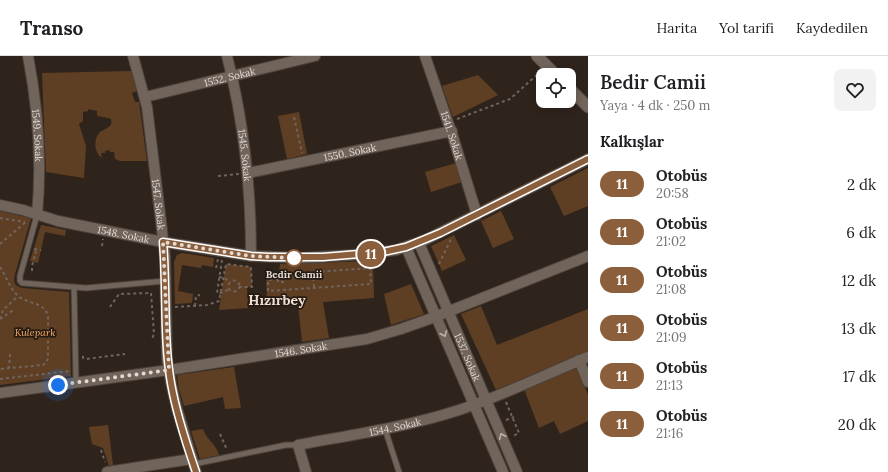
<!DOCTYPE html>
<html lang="tr">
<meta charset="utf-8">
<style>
body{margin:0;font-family:Lora,serif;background:#f2f2f2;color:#202124;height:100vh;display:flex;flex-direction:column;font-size:15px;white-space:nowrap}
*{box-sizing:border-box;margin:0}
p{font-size:13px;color:#757577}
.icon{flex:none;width:22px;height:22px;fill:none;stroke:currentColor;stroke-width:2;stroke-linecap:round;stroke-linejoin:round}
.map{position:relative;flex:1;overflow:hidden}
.details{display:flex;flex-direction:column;background:#fff;width:300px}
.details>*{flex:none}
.badge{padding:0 8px;border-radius:13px;font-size:14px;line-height:26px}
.controls{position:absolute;left:536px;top:12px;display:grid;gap:8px}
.controls a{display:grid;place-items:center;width:40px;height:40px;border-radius:8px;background:#fff;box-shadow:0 2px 10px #0003;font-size:20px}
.you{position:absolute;width:20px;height:20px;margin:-10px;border:3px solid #fff;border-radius:50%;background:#1a73e8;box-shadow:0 0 0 6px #1a73e833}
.map>.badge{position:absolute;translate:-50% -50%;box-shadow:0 0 0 2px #fff}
h2{padding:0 12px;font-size:15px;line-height:36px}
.round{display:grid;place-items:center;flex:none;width:42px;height:42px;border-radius:8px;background:#f2f2f2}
.summary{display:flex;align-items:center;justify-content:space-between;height:68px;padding:0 12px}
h1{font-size:19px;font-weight:600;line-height:30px}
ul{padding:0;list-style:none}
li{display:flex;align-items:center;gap:12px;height:48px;padding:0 12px}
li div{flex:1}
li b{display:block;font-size:15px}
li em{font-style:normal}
li .badge{min-width:44px;font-weight:700;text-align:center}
header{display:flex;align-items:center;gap:24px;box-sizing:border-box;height:56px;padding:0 20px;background:#fff;border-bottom:1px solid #e0e0e0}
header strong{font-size:19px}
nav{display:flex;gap:22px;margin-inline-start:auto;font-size:14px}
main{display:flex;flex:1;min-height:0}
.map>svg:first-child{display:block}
.green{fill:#5f3f23}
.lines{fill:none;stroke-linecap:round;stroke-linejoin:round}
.service-casing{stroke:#4c423c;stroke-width:7}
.minor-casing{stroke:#4c423c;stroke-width:12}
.tertiary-casing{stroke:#4c423c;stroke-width:13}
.path{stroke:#6f655e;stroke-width:2;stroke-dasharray:3 3;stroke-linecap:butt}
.service{stroke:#71645a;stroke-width:5}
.minor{stroke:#71645a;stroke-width:10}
.tertiary{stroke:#71645a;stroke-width:11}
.oneway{stroke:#bab1a9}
.line-casing{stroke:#fff;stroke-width:9}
.line{stroke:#8b5e3c;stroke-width:6}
.walk{stroke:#e2dad4;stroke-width:4;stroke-dasharray:0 7.2}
.stop-dot{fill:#fff;stroke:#8b5e3c;stroke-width:2}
.labels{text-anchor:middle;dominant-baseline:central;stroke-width:3.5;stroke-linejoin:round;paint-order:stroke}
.street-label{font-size:10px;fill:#e2dad4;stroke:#251b12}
.stop-label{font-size:10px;font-weight:bold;fill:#e2dad4;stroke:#251b12}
.park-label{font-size:10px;font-style:italic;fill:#f8ac6b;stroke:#251b12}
.district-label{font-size:14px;font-weight:bold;fill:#edded3;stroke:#251b12}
</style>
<header>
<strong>Transo</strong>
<nav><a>Harita</a><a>Yol tarifi</a><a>Kaydedilen</a></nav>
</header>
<main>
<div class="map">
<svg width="588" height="416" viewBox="0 0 588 416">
<rect width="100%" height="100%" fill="#2f241c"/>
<g class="green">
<path d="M131 15 137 35 132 37 135 46H139L147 105H120L115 103 114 96H110V94L105 95V97H101L102 102C94 97 93 83 100 76 103 74 108 72 111 69 112 67 111 66 111 63L108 62 97 60V55L88 53V55L83 56V65L79 68 86 90 84 122 46 116 42 17Z"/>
<polygon points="478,19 498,39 453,61 442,30"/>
<polygon points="299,56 307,98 287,103 278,60"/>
<polygon points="456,107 462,126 431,136 425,116"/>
<polygon points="588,112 588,150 564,160 550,131"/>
<path d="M0 155 31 162 15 218C13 226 14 230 22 232L69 236 71 320 0 329Z"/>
<polygon points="501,155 514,183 493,192 481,165"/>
<polygon points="41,169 66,174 65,180 45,176 38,207 30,205"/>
<polygon points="454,179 466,204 442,215 431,190"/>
<polygon points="182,197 214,202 213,211 202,209 201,212 182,209 178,235 193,238 192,246 191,247 175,248 174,206 177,199"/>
<polygon points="373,205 374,242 323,246 329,282 302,286 298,248 267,250 266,216 279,216 280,208"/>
<polygon points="226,208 251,211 252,231 247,231 248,252 219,254"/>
<polygon points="411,228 424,258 391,269 384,238"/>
<polygon points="481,250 497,289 588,253 588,295 496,334 461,258"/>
<polygon points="234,311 241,352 225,353 223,341 184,350 179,333 177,319"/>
<polygon points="574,312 578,314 588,339 588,365 560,378 554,365 539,372 524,333"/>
<polygon points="108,369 113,409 109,410 103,392 92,388 89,371"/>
<path d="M203 373C206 383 216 388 219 399L200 403 191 375Z"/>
</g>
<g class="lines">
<g class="service-casing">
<g id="service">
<polyline points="37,159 20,220 20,225 22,227 86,232 165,225"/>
<polyline points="74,232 76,327"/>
<polyline points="385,373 399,416"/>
<polyline points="194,408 286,389 298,389"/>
</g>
</g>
<g class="minor-casing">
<g id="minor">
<path id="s1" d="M28 0C38 52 42 106 37 159"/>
<path id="s2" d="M133 0 147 51 161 166 165 201 167 302 171 327 177 353 196 416"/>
<path id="s3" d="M227 0C244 66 251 132 251 200"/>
<path id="s4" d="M425 0 453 81 477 159"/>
<path id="s5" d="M145 41 315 0"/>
<path id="s6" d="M248 117 452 75"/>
<path id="s7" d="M0 149 23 154 58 165 163 186 251 200 301 202 367 198 396 194 423 185 588 103"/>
<path id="s8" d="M419 187 517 416"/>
<polyline points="406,191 503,416"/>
<polyline points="579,304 588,326"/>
<path id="s9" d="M0 337 169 314 367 283 401 273 432 262 588 200"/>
<polyline points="107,416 192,403"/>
<path id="s10" d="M306 416 298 389C351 379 407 371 459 354 502 340 546 318 588 301"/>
</g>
</g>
<g class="tertiary-casing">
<g id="tertiary">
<polyline points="537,0 556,19"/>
<polyline points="569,32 588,51"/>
</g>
</g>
<g class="path">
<polyline points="294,61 302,97"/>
<polyline points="457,63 510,43 539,17"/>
<polyline points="218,120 239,118"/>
<polyline points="0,162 25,166"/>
<polyline points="0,188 27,165"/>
<polyline points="102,190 103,183"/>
<polyline points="34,193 41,194"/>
<polyline points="222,204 217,237 221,237 230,233"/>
<polyline points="439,208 452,181"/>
<path d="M0 211C7 221 10 235 21 242 30 248 46 247 48 261V301L47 306 43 309 0 313"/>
<polyline points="216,212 218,203"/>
<polyline points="32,215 32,210 36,195"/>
<polyline points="313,216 314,232"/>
<rect x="278" y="220" width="6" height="6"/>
<polyline points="219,221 224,222 230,226"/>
<polyline points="278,223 268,224 268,235 371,228 370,212 302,217 300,219 284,220"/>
<circle cx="234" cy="230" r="5.5"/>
<polyline points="195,250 196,240 200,239"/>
<polyline points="110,251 119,238 151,237 154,278 152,283"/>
<polyline points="175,251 207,249 219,245 226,208 251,211 252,231 240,231"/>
<polyline points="0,263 3,254 18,240"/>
<polyline points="0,263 15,253"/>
<polyline points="83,300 83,302 86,303 125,298"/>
<polyline points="9,313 10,298"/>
<polyline points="0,323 70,315"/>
<polyline points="506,346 519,377 513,380"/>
<polyline points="506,364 514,361"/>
<polyline points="220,378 227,394"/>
<polyline points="101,394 105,406"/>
</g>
<use href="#service" class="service"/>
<use href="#minor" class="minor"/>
<use href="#tertiary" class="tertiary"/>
</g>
<defs><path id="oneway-chevron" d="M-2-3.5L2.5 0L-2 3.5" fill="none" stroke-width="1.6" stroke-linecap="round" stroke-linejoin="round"/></defs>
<g class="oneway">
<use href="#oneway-chevron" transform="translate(444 278) rotate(67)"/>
<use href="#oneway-chevron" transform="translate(502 380) rotate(-113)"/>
</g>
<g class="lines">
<g class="line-casing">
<path id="line" d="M196 416C186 387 176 357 171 327 163 282 167 232 163 186L251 200 269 201H323L383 196 406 191 440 177 588 103"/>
</g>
<use href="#line" class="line"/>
<polyline class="walk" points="58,329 169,314 163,186 251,200 294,202"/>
</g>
<circle class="stop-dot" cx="294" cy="202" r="8"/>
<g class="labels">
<g class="street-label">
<text stroke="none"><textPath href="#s5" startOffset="87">1552. Sokak</textPath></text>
<text stroke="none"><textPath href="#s1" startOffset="80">1549. Sokak</textPath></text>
<text stroke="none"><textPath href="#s4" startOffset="84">1541. Sokak</textPath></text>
<text stroke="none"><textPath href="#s6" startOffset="104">1550. Sokak</textPath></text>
<text stroke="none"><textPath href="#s3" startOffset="101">1545. Sokak</textPath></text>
<text stroke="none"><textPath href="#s2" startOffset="151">1547. Sokak</textPath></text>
<text stroke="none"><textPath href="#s7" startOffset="127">1548. Sokak</textPath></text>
<text stroke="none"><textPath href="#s9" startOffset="304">1546. Sokak</textPath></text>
<text stroke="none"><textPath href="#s8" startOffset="124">1537. Sokak</textPath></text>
<text stroke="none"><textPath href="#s10" startOffset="127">1544. Sokak</textPath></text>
</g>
<g class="stop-label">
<text x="294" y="218">Bedir Camii</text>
</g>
<g class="park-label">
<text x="35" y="276">Kulepark</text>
</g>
<g class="district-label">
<text x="277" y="244">Hızırbey</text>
</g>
</g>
</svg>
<div class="controls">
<a><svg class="icon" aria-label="locate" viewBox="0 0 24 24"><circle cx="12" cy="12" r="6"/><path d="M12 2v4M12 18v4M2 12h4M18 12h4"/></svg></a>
</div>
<div class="you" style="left:58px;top:329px"></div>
<b class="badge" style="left:371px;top:198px;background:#8b5e3c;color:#fff">11</b>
</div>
<section class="details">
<div class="summary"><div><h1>Bedir Camii</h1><p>Yaya · 4 dk · 250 m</p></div><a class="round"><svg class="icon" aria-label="heart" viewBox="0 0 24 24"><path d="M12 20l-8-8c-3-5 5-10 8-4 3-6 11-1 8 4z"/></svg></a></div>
<h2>Kalkışlar</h2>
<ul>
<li><span class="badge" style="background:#8b5e3c;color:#fff">11</span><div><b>Otobüs</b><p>20:58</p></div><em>2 dk</em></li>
<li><span class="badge" style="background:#8b5e3c;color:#fff">11</span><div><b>Otobüs</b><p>21:02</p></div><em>6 dk</em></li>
<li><span class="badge" style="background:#8b5e3c;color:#fff">11</span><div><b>Otobüs</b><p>21:08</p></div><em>12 dk</em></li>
<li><span class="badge" style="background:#8b5e3c;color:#fff">11</span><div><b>Otobüs</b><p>21:09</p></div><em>13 dk</em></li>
<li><span class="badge" style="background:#8b5e3c;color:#fff">11</span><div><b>Otobüs</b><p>21:13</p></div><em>17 dk</em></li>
<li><span class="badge" style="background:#8b5e3c;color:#fff">11</span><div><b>Otobüs</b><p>21:16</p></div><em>20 dk</em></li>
</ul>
</section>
</main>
